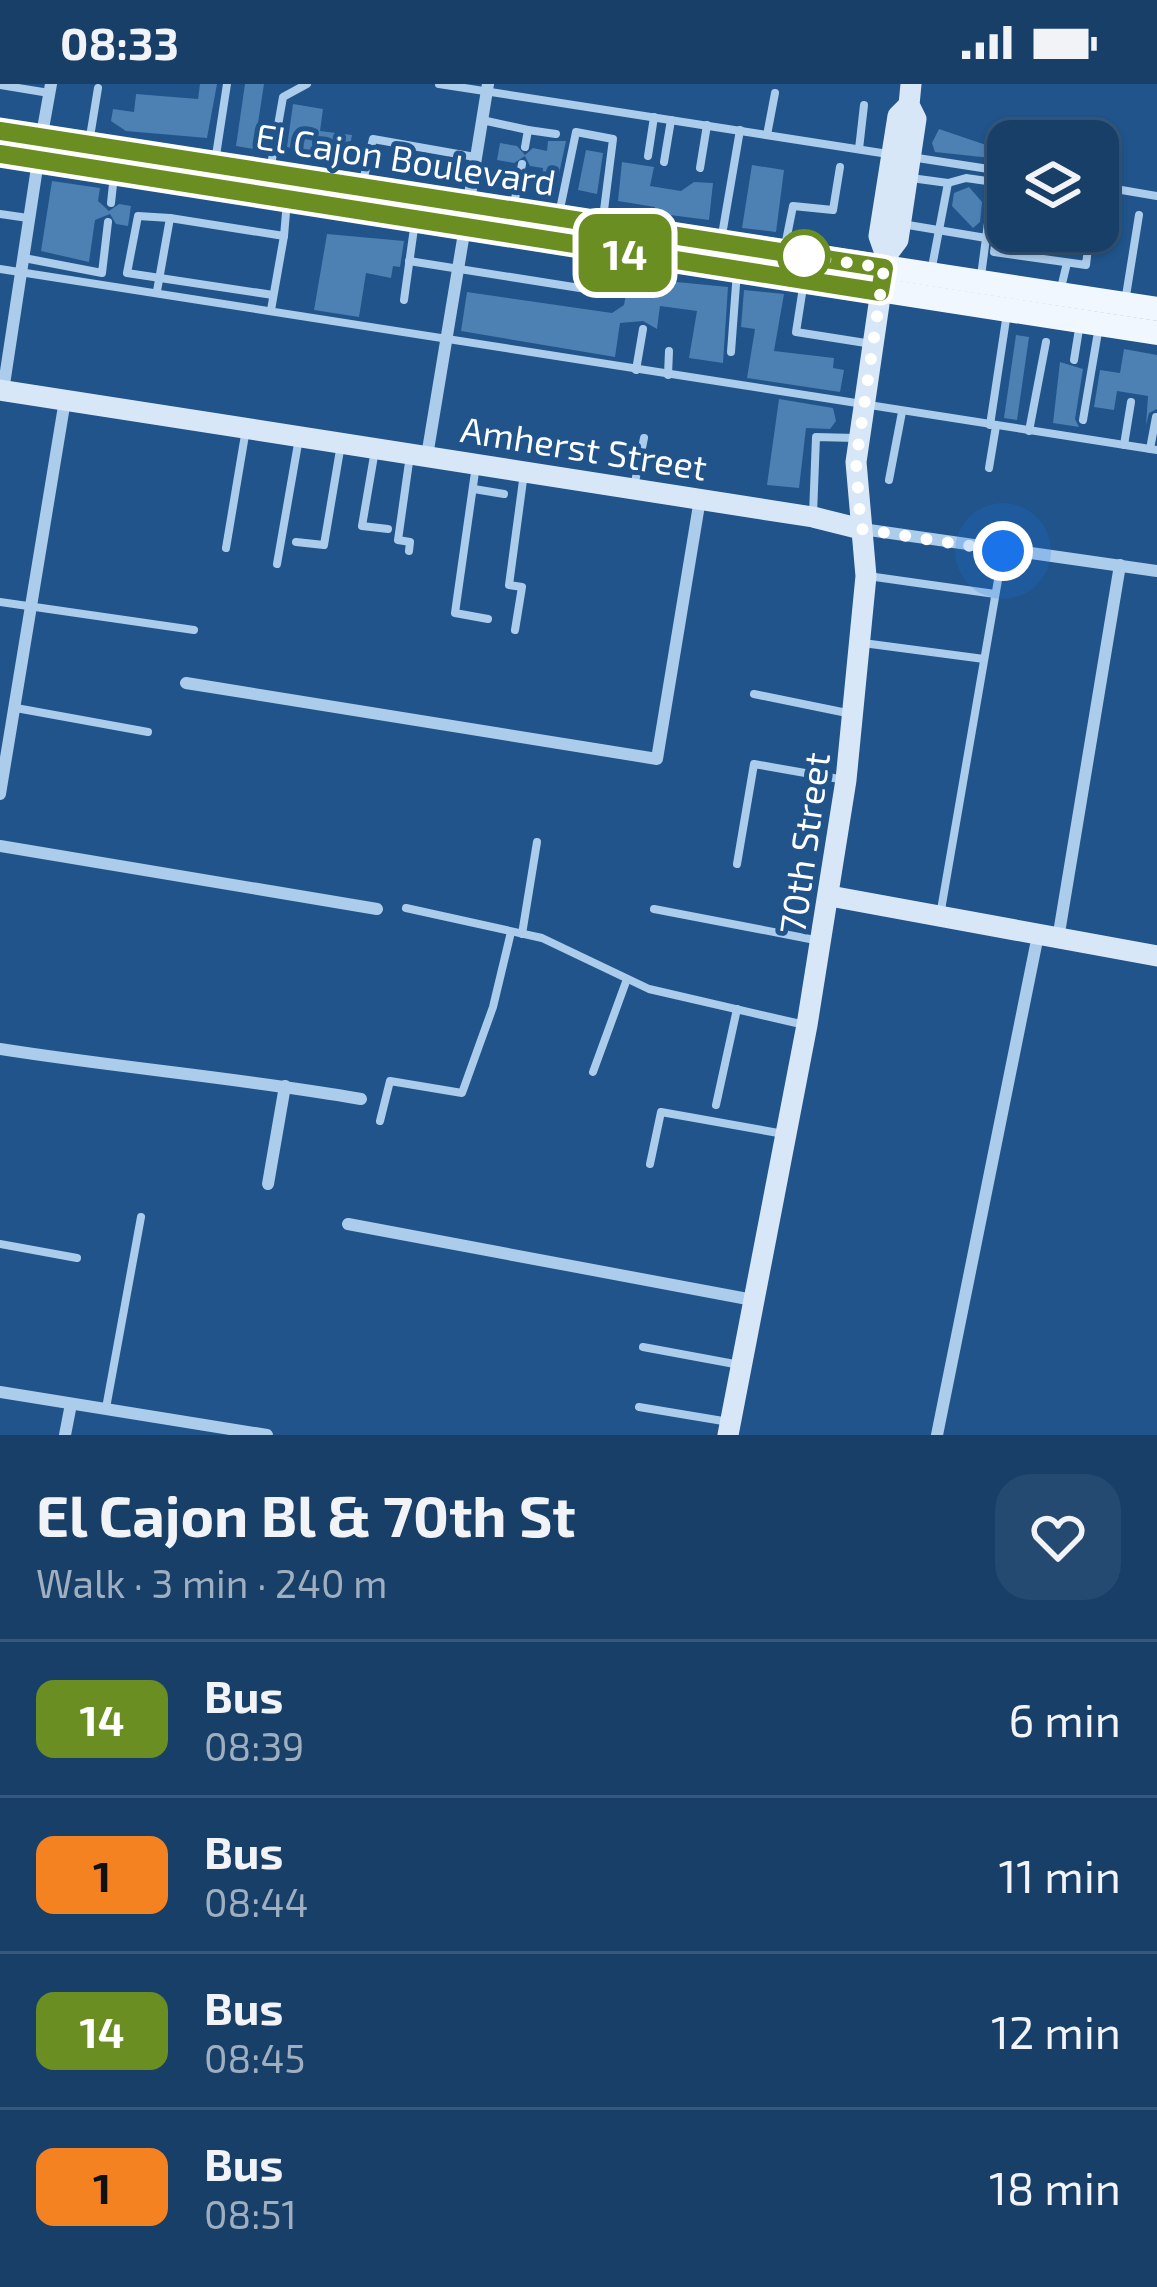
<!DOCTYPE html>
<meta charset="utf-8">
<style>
body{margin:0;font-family:"Exo 2",sans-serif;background:#254a71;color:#f1f3f6;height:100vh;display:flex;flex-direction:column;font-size:45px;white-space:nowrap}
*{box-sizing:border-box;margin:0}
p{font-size:39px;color:#9fafc0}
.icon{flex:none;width:66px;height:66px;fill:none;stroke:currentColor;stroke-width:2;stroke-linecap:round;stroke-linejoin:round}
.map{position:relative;height:1351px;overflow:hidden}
.side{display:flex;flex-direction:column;background:#183f68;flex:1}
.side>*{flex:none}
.badge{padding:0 24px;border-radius:18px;font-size:42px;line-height:78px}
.fabs{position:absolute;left:987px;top:36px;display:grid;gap:24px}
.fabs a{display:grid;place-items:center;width:132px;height:132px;border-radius:24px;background:#183f68;box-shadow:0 3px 9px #0004,0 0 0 3px #36587c;font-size:60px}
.you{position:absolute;width:60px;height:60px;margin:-30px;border:9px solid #fff;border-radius:50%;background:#1a73e8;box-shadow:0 0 0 18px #1a73e833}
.map>.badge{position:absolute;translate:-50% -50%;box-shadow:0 0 0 6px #fff}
.round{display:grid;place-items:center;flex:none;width:126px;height:126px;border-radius:36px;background:#254a71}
.head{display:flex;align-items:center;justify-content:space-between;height:204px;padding:0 36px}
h1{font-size:57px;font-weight:700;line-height:90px}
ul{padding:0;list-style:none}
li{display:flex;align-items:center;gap:36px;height:156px;padding:0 36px;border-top:3px solid #36587c}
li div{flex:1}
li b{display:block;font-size:45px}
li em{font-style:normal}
li .badge{min-width:132px;font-weight:700;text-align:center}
.status{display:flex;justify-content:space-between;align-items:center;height:84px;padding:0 60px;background:#183f68;direction:ltr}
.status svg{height:33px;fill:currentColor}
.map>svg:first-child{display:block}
.building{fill:#4d80b3}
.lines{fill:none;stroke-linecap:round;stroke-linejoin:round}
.lane{stroke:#accceb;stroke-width:8}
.street{stroke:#accceb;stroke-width:12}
.secondary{stroke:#d7e7f8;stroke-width:21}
.primary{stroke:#f0f7fe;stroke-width:24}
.line-casing{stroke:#fff;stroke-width:27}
.line{stroke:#6b8e23;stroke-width:18}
.walk{stroke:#fff;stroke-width:12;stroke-dasharray:0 21.6}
.stop-dot{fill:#fff;stroke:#6b8e23;stroke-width:6}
.labels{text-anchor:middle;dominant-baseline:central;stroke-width:10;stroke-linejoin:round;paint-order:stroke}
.street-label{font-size:36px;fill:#fff;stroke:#20548a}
</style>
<div class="status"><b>08:33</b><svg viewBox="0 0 49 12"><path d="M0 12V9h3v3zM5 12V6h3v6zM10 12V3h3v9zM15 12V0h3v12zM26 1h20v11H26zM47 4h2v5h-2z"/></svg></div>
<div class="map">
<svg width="1157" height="1351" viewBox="0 0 1157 1351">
<rect width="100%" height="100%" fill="#20548a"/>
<g class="building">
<polygon points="200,0 217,0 207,54 126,47 111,37 113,25 134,28 136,10 198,15"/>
<polygon points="245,0 264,0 254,65 236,62"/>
<polygon points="293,20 323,25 320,47 352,51 347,78 287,63"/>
<polygon points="939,45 992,63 991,74 935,68 932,59"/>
<polygon points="548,57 566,57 556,104 541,102 543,84 530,82 525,72 514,79 497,76 500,59 517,62 525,71 533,64 547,67"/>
<polygon points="586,66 603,69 597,110 578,106"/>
<polygon points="622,78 654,83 650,102 681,107 694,98 713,99 709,136 654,129 655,123 618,117"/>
<polygon points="752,81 784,86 776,148 742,144"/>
<polygon points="52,97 100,104 98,117 109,127 119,120 131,122 128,142 116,140 110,130 95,136 89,178 41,167"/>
<polygon points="969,103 982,118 980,138 973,144 952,122 954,109"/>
<polygon points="327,150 404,157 400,183 393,182 391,194 366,189 359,233 314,226"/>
<polygon points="636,194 728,203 723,279 689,274 697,227 660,222 657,245 643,237 620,239 615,273 461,247 467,208 612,229 624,221 628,199"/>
<polygon points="744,206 784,210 774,267 834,274 833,284 844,286 840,308 747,294 755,245 741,243"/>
<polygon points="1016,251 1029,253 1017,336 1004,334"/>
<polygon points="1124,265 1157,271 1157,325 1149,329 1146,341 1148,312 1117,307 1114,326 1094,323 1100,286 1120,289"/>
<polygon points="1060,278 1083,285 1075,335 1079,343 1053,339"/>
<polygon points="779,315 833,324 836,337 830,345 806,344 799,404 767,401"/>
</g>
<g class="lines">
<g class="lane">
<polyline points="439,0 888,70"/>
<polyline points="0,1 49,9"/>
<polyline points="482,36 528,46 525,63"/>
<polyline points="528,46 556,50"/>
<polyline points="767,51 775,9"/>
<polyline points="89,59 98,4"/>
<polyline points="859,65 864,21"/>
<polyline points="648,72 654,33"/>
<polyline points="911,73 1008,88"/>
<polyline points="215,78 227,0"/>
<polyline points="664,78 671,36"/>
<polyline points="271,81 283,13 307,0"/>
<polyline points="700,84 707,41"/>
<polyline points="911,94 948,99 932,183"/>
<polyline points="363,97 373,55 475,73"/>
<polyline points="948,99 966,94 994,98"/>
<polyline points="1098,102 1157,112"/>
<polyline points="111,119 114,91"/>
<polyline points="514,120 522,80"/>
<polyline points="0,130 28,134"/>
<polyline points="559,130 576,48 613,55 603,134"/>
<polyline points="170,134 138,132 127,189 273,211"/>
<polyline points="902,140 986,154"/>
<polyline points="1008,141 998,139 994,168 1086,181 1089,156 1040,147"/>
<polyline points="722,151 740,46"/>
<polyline points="284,152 287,117"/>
<polyline points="785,162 793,122 833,126 840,83"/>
<polyline points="24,174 102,189 108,138"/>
<polyline points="409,177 605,208 610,168"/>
<polyline points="0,185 1157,366"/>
<polyline points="981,192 995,86"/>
<polyline points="804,197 796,248 872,260"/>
<polyline points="157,207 170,134 284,152 271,226"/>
<polyline points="1060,208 1067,179"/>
<polyline points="404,216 415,137"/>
<polyline points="1125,218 1139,131"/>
<polyline points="731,268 737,187"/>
<polyline points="1074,276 1080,239"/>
<polyline points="636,286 643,245"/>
<polyline points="668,291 669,267"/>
<polyline points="1083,336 1099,242"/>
<polyline points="990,341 1007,229"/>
<polyline points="1029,347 1046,258"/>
<polyline points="1124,361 1131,318"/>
<polyline points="1150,365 1156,333"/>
<polyline points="375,366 362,442 388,445"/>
<polyline points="476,381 455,529 488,535"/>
<polyline points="989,384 996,342"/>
<polyline points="889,396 902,328"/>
<polyline points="634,403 644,354"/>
<polyline points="474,405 504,410"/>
<polyline points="813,431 816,353 855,354"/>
<polyline points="296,458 324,461 341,360"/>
<polyline points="226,464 246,345"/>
<polyline points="409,467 410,458 398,456 410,371"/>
<polyline points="277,480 299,354"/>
<polyline points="868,492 995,510"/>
<polyline points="0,518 194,546"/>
<polyline points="515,546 522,503 509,501 524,389"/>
<polyline points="863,559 984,575"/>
<polyline points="754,610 847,629"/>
<polyline points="16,624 148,648"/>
<polyline points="737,780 754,680 845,696"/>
<polyline points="406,824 542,854 649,905 805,941"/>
<polyline points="654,825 815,856"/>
<polyline points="941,826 1003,467"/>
<polyline points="522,850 537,758"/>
<polyline points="593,988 627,895"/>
<polyline points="716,1021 737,925"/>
<polyline points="380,1037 390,997 462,1009 493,923 511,848"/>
<polyline points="650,1080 661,1028 784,1050"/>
<polyline points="0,1160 77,1174"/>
<polyline points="643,1263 740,1281"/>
<polyline points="639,1323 729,1338"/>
<polyline points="106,1324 141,1133"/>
</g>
<g class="street">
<polyline points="41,56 51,0"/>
<polyline points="468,123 488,0"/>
<polyline points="3,307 38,77"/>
<polyline points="427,372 465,143"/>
<polyline points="862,445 1157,487"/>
<polyline points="186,599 657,675 700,415"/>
<polyline points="0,710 65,316"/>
<polyline points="0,762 377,825"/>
<polyline points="1058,855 1120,481"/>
<path d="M0 965C120 984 241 994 361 1015"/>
<polyline points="268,1100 285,1002"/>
<polyline points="348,1140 753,1216"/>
<polyline points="0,1308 267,1351"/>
<polyline points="65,1351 71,1320"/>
<polyline points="937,1351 1038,851"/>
</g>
<g class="secondary">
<polyline points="886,172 879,152 898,32 909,21"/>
<polyline points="0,306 813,433 861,445"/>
<polyline points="830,812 1157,872"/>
<polyline points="728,1351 807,941 846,696 866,492 856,378 886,172 898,156 916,35 909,21 911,0"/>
</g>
<g class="primary">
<polyline points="0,47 1157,225"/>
<polyline points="0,70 1157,249"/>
</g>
</g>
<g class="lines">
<g class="line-casing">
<polyline id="line" points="0,47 884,184 880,208 0,70"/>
</g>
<use href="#line" class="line"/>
<polyline class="walk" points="804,172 884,184 856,378 861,445 1003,467"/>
</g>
<circle class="stop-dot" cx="804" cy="172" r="24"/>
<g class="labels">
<g class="street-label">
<text transform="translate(406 74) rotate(9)">El Cajon Boulevard</text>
<text transform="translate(584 363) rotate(9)">Amherst Street</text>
<text transform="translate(803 759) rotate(-82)">70th Street</text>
</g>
</g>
</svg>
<div class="fabs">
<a><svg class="icon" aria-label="layers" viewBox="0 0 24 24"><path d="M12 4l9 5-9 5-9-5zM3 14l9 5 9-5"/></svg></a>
</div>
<div class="you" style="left:1003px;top:467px"></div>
<b class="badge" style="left:625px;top:169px;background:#6b8e23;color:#fff">14</b>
</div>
<section class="side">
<div class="head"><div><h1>El Cajon Bl &amp; 70th St</h1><p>Walk · 3 min · 240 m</p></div><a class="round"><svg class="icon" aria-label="heart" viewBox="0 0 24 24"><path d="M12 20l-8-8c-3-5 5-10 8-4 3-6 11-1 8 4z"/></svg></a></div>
<ul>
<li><span class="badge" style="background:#6b8e23;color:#fff">14</span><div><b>Bus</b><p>08:39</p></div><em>6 min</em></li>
<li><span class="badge" style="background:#f58220;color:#111">1</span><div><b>Bus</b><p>08:44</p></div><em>11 min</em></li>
<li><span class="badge" style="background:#6b8e23;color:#fff">14</span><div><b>Bus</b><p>08:45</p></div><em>12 min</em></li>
<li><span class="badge" style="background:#f58220;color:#111">1</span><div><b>Bus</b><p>08:51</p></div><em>18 min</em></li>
</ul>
</section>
